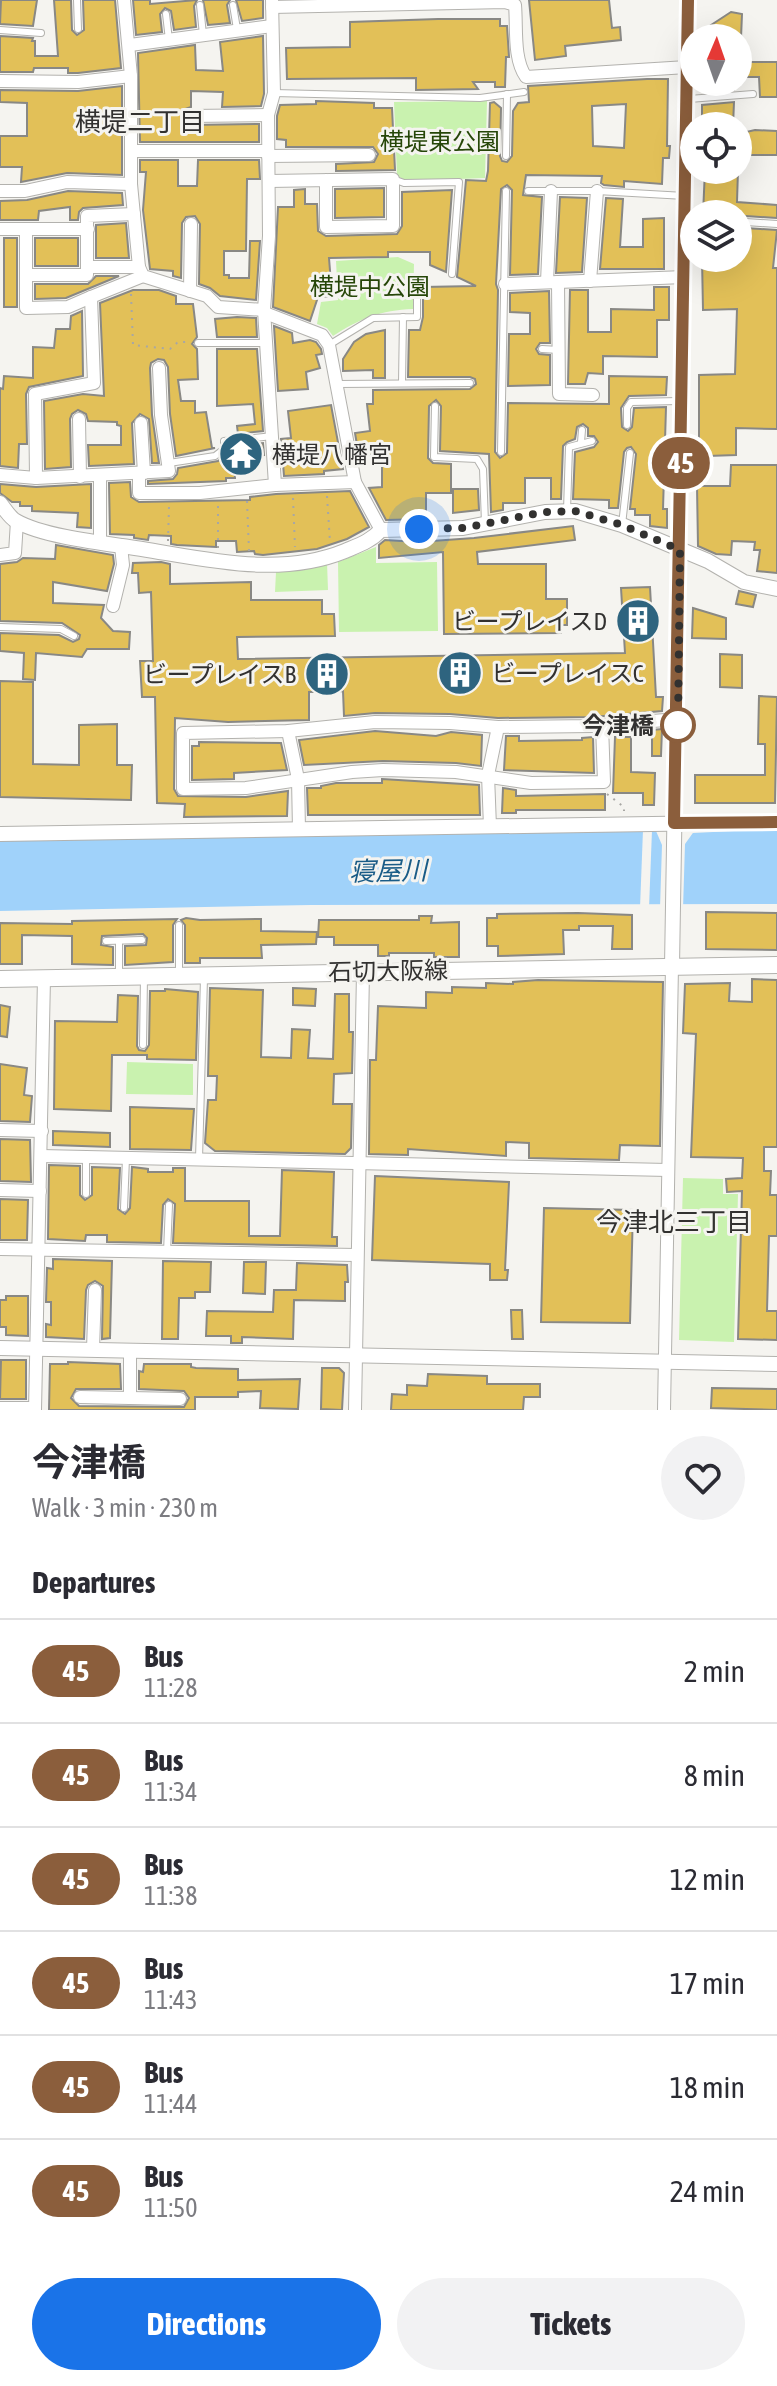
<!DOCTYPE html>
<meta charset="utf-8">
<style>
body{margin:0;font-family:"Asap Condensed","Noto Sans JP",sans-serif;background:#f2f2f3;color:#2b2b33;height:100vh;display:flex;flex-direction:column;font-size:30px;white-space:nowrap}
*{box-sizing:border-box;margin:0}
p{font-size:26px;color:#7c7c81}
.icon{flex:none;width:44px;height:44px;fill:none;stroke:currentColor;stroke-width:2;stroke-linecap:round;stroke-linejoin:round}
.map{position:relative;height:1410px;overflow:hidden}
.side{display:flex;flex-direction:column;background:#fff;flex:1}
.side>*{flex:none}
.badge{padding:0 16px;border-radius:26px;font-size:28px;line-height:52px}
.needle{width:52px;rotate:2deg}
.buttons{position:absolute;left:680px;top:24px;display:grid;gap:16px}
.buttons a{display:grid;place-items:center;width:72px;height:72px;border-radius:50%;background:#fff;box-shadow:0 8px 32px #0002;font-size:40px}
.you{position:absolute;width:40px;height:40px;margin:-20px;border:6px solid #fff;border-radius:50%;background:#1a73e8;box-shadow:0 0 0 12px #1a73e833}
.map>.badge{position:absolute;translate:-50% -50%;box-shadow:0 0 0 4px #fff}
h2{padding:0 32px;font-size:30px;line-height:72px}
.round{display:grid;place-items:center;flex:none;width:84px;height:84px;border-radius:42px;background:#f2f2f3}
.overview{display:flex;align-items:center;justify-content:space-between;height:136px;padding:0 32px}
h1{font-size:38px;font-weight:700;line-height:60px}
.cta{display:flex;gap:16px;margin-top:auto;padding:16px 32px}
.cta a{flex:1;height:92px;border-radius:48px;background:#1a73e8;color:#fff;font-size:32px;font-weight:700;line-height:92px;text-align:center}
.cta a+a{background:#f2f2f3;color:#2b2b33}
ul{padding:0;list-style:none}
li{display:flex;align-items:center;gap:24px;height:104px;padding:0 32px;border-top:2px solid #e1e1e2}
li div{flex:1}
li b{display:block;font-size:30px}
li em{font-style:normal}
li .badge{min-width:88px;font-weight:700;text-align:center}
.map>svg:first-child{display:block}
.green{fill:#c9f2af}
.water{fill:#a0d2fa}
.pier{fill:#f5f4f0}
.building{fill:#e2c058;stroke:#898884;stroke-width:2;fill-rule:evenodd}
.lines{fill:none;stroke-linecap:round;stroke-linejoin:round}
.service-casing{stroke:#b3b2ae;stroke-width:8}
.minor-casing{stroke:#b3b2ae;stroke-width:14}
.tertiary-casing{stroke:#b3b2ae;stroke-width:16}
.secondary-casing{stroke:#b3b2ae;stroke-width:18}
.path{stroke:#a8a7a4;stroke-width:2;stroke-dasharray:2 6;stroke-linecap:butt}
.service{stroke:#fff;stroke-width:6}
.minor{stroke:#fff;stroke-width:12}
.tertiary{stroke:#fff;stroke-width:14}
.secondary{stroke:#fff;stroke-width:16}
.line-casing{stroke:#fff;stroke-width:18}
.line{stroke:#8b5e3c;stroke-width:12}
.walk{stroke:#323130;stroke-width:8;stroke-dasharray:0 14.4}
.stop-dot{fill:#fff;stroke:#8b5e3c;stroke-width:4}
.labels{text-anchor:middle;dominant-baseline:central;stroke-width:6;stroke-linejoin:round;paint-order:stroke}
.park-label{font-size:24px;fill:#264608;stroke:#f5f4f0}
.poi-label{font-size:24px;fill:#323130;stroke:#f5f4f0;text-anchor:start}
.stop-label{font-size:24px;font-weight:bold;fill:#323130;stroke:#f5f4f0;text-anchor:end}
.street-label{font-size:24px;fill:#323130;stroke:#f5f4f0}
.neighbourhood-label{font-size:26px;fill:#323130;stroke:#f5f4f0}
.water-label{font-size:26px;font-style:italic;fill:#1a5c87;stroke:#f5f4f0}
</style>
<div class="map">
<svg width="777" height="1410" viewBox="0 0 777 1410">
<rect width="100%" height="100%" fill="#f5f4f0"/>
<g class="green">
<polygon points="487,101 485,178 407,181 397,176 394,102"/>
<path d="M398 257 414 264 413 309C381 310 359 319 333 336L327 328 317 324 321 302 338 300 336 261Z"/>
<polygon points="376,547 376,563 437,562 438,631 339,632 338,562"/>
<polygon points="327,562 328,590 275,592 276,572"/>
<polygon points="127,1062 193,1064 193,1095 126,1094"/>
<polygon points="683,1178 723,1179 723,1194 738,1194 734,1342 679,1340"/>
</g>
<polygon class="water" points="777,829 777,904 311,905 0,911 0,841 654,831 693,833"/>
<g class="pier">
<polygon points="643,830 652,830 649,908 640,908"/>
<polygon points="695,830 685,844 683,909 660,908 662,845 656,831"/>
</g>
<g class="building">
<polygon points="1,0 37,0 33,26 0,24"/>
<polygon points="54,0 71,0 72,30 77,35 84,30 83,0 115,0 121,68 78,73 68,73 68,68 34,68 33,72 0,72 0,36 33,38 32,41 35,41 35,56 58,56"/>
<polygon points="133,0 150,0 150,4 197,0 194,6 196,27 174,30 171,11 165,8 160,14 162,32 136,35"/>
<polygon points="203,0 230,0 227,5 230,23 208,25"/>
<polygon points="236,0 263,0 263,18 242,21"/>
<polygon points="529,0 609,0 612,28 620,27 621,40 565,46 566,56 535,60"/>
<polygon points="731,12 742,14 741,38 705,38 705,29"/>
<polygon points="438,19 500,19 500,26 507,26 509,57 506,57 505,87 495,87 495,82 473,82 478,89 416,90 416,78 287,79 286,48 350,47 350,22"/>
<polygon points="263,36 264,94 261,106 222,107 223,92 191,91 191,107 185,109 181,115 183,121 190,125 259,124 259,142 140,142 138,53 195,45 196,70 223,71 220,42"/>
<polygon points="738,62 777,62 777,97 760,97 759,77 738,77"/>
<path d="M647 79H668L667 146H670L669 158H663L662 184 624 181V187L604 185 601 183 602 176 526 175 523 195 542 197 538 274 510 275 512 190 507 185 501 189 496 284 498 290 495 452 500 458 507 453 508 403 609 404V376L667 377 666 395 629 396 621 408 622 427 628 431 632 427 634 408 666 407 663 509H667V528L650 526V515H635V509H630L636 454 631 447 627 448 624 452 618 508H609V500L573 499 575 452 594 447 598 442 594 436H588V428L583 424 577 427 575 439 567 442 563 446 561 499H551V478H525V503H503V510L491 512 489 454 440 451 441 406 436 400 429 406 428 458 433 463 451 464V493H426V519L386 520 369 488 382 487V453L367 455 366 450 358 451 355 433 370 431 367 404H373V390L470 389 476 384 475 379 470 377H408L409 330H420L423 317V287L476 286 457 277 466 180 486 181 488 171 490 103 494 102 501 108 500 156 502 161 507 162 512 156 513 111 518 103 529 102 528 86ZM626 104 624 148 593 146 592 106Z"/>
<polygon points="703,82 733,82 734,90 704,92"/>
<polygon points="122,86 122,175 67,173 21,182 22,167 0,167 0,136 27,136 27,103 0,102 0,90 78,91"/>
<polygon points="316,101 374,103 374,108 392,108 395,170 336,171 336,164 374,162 378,154 373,147 286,147 286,140 277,139 277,116 280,105 316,104"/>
<polygon points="734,102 733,126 712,126 713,119 702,119 702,105"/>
<polygon points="755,130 777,131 777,155 745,155 746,132"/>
<polygon points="140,160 178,160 178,186 197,186 198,160 259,160 260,179 247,179 246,251 224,251 224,275 229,275 229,278 249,278 250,241 260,241 256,300 220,296 210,288 199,284 200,224 195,216 186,217 182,223 181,278 173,276 173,271 150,269 143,210 146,172 140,172"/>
<polygon points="705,170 738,170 737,202 777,205 777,218 746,216 740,222 745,228 777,230 773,268 777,268 777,429 736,428 736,455 708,456 708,448 699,448 699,375 735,374 737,309 703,310 702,258 738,258 738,214 703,214"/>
<polygon points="384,188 384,217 335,218 335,189"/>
<polygon points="305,189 305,204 317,204 318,231 326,236 397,234 402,226 402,192 452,190 446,272 430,265 430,252 388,252 388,257 329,258 332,296 318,297 310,321 273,307 278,207 294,207 294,190"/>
<polygon points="68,191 122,193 123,205 83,208 79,212 78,220 70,220 70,207 39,211 38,220 0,220 0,201 27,200"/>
<polygon points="560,197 587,198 582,272 556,273"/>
<polygon points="606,198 623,199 620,247 643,247 643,219 664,218 664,269 600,269"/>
<polygon points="126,223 129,258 96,258 96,225"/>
<rect x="4" y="238" width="13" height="69"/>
<rect x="35" y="238" width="43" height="28"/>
<polygon points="96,276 119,276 66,298 35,299 35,284 88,284"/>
<polygon points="654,287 669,287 669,320 657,320 657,357 603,356 603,374 588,373 585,384 568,384 570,290 588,290 588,332 611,332 611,309 654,310"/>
<polygon points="133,290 159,290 176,296 176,304 193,304 197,337 192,344 197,349 198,379 178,380 181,401 195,401 195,413 206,412 212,448 215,448 176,456 170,414 168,367 164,360 158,359 151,363 150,368 152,415 159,463 152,463 149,419 140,414 132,423 134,464 89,466 88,445 121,445 121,426 117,425 117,422 88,421 86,414 78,410 72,414 70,419 71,467 45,469 44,401 83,394 104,396 100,303"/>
<polygon points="549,291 550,343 540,343 536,349 539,354 550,355 550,385 508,386 509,334 530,334 530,313 510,312 510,293"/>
<polygon points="82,311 83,376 29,387 26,394 27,444 19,444 18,468 0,466 0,388 3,389 4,376 33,378 33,347 54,348 56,329 70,329 71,316"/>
<polygon points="237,317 256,318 257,337 217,337 215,319"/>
<polygon points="274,326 292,333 293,343 310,340 316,342 321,349 322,354 316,355 320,368 306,372 308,389 278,391"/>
<polygon points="385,330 385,378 373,378 373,370 343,371 343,359 354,342 366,334"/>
<polygon points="217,349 257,349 263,431 238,434 237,426 255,424 253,404 217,406"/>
<polygon points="331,405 343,469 324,471 324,474 284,476 281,439 291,438 288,411"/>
<polygon points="263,443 264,455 249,456 250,463 234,465 235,478 226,478 226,481 148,484 148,481 173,479 177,474 178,468 218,461 234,446"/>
<polygon points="731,465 777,465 777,573 757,571 760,550 754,550 755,542 732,541 731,555 716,554 698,546 697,486 730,486"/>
<polygon points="130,482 131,497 139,502 250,500 250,497 276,494 350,491 369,527 347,539 317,549 263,555 255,554 254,551 237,552 236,541 216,541 216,547 177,545 171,544 171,536 149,535 148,540 134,538 134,535 110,534 109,483"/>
<polygon points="0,484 36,487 91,484 91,528 77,527 78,513 32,511 32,506 20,506 20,502 12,502 0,493"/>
<polygon points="453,489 478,489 479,510 453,513"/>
<polygon points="573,526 575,540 477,552 478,564 546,564 546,599 567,599 567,625 561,625 561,633 444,634 443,552 379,558 379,545 385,540 418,542 474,538"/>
<polygon points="56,545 113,555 114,564 107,591 53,582 53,603 104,605 101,618 113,631 130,632 129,649 87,649 82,657 36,653 35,680 23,679 24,653 0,651 0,633 59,635 73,642 79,639 80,635 62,623 0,621 0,564 17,562 23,558 55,559"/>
<polygon points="161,562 170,564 170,584 251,582 251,600 322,600 322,614 334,614 335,636 237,637 238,659 625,653 621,588 650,587 656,697 663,697 662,711 592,717 498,718 450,714 375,713 344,716 343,691 309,692 309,720 228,722 175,718 174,789 178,796 246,797 288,791 287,816 184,817 185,804 157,803 155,697 142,697 140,661 153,661 151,592 139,593 138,573 132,573 133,563"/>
<polygon points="739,591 756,595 753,607 736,604"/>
<polygon points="693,608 726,618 726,639 692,638"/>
<polygon points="720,654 742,655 742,688 720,687"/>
<polygon points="0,681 33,682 33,764 79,765 79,725 117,724 117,765 132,765 131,800 0,797"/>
<polygon points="759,696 777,697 775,803 695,803 695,775 765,775 765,744 758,744"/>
<polygon points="662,729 661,756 652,756 652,730"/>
<polygon points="375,731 436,736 451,732 482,735 481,766 456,763 383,761 304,765 299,740"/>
<polygon points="506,736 519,736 519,741 582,740 582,738 593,737 594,773 504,770"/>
<polygon points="615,737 631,737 631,772 655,773 654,805 643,805 643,793 613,793"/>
<polygon points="199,742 281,743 287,770 234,773 234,779 192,780 192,746 199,746"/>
<polygon points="382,779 479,785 480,815 308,815 307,788 321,788 321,786 336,783 382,783"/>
<polygon points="503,788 516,790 516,796 605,794 605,810 516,810 516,813 502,813"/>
<polygon points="706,912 777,913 777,950 706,949"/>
<polygon points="578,913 632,915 632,949 612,949 613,926 579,926 579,930 563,930 564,954 498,956 498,946 487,946 487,918 497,918 497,914"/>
<polygon points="419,916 432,916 431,923 459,922 459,957 434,957 434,953 389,953 389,956 378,956 378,945 334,945 334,937 318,937 319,920 419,920"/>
<polygon points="186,918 200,920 261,919 261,931 317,932 316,944 261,945 262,958 200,958 200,963 185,963 185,925 181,920"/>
<polygon points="177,919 173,925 173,962 125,965 125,946 146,945 147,938 143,934 102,936 101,945 113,947 113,965 72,964 72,936 22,935 22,964 0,964 0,923 72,924 72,921"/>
<polygon points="752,979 777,980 777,1147 764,1147 764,1171 771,1171 770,1195 777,1195 777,1236 769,1236 767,1311 777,1311 777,1340 738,1339 742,1191 727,1192 726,1179 742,1178 743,1158 691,1157 696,1034 683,1033 685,984 730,983 729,1001 752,1002"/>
<polygon points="538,980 663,982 660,1146 620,1145 619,1160 529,1158 529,1143 506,1142 506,1156 408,1149 408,1155 369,1154 370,1060 376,1060 378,1006 426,1008 426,992 452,993 452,987 486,988 486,983 513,984 513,982"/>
<polygon points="210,988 263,990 261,1057 291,1058 292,1029 310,1030 308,1058 333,1059 335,994 349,994 349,1032 353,1032 352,1073 334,1074 333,1104 352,1104 351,1148 345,1154 215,1151 205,1143 208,1100 216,1100 217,1076 208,1076"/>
<polygon points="293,988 316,989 315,1006 293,1005"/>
<polygon points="165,989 198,992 196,1060 147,1059 147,1055 112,1055 111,1111 54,1109 55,1021 117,1022 118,995 138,996 137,1046 139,1050 145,1051 149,1045 150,991 165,991"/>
<polygon points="0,1005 10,1007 7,1037 0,1036"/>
<polygon points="0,1064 27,1068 24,1095 32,1096 30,1122 0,1121"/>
<polygon points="130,1107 194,1109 191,1150 130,1149"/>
<polygon points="53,1131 110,1133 110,1147 53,1145"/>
<polygon points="0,1139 30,1140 31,1182 0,1181"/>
<polygon points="49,1165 80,1166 80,1195 85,1200 92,1195 92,1167 120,1168 118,1209 125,1214 130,1208 132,1167 148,1169 148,1172 173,1172 173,1168 185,1168 185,1201 249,1201 249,1236 280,1236 282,1170 334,1172 332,1237 337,1237 337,1246 173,1243 175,1204 168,1199 163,1205 161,1243 107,1242 107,1235 86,1235 85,1241 48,1239"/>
<polygon points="375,1176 509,1182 505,1270 508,1270 507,1280 490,1280 490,1264 372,1260"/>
<polygon points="0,1199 28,1200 27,1240 0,1240"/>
<polygon points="544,1208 633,1210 630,1323 541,1322"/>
<polygon points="53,1259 112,1261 110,1338 102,1339 103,1286 95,1281 88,1285 86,1290 84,1339 46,1337 46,1324 51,1325 51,1302 46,1302 47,1268 53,1269"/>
<polygon points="163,1261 211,1262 210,1292 195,1292 195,1298 179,1298 178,1339 162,1339"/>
<polygon points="244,1262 266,1262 265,1294 243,1293"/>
<polygon points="297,1263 347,1265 348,1282 345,1282 345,1301 294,1300 293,1339 242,1337 242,1343 231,1343 231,1336 206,1336 207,1311 273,1312 274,1290 296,1290"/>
<polygon points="6,1296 28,1296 28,1336 6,1335 6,1327 0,1327 0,1300 6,1300"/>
<polygon points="511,1310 522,1310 523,1339 512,1339"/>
<polygon points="1,1360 26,1360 26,1399 0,1399"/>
<polygon points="68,1362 120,1364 121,1389 76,1389 71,1398 79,1406 184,1407 189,1398 184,1391 139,1389 139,1371 143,1372 144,1364 191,1364 191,1367 196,1368 238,1369 238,1380 300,1379 298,1409 260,1408 261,1391 238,1392 238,1397 195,1397 195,1410 49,1410 50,1364 68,1364"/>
<polygon points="322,1368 339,1368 344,1373 342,1410 321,1409"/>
<polygon points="428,1374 487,1376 487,1384 540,1384 540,1397 524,1397 523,1410 391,1410 392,1394 407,1395 407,1385 427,1386"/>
<polygon points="712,1388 777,1389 777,1410 711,1408"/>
</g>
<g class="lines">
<g class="service-casing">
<g id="service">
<polyline points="77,0 78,29"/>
<polyline points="200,5 203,35"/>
<polyline points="233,5 237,29"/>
<polyline points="166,14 169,40"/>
<polyline points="0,30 41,33"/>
<polyline points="274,93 480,98 524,92"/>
<polyline points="689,99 753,94"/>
<polyline points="506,156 507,94"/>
<polyline points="393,179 404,183 459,182 452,274"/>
<polyline points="528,191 597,191 685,196"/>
<polyline points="746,222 777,224"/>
<polyline points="198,343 266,343"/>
<polyline points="329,345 373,318 417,317 417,278"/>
<polyline points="542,349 559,350"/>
<polyline points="402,383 403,317"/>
<polyline points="338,384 470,383"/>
<polyline points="435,406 434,457 477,459 483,469 485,523"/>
<polyline points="627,425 627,408 631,402 679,401"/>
<polyline points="581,442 582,430"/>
<polyline points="501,452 506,191"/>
<polyline points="169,463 215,456 224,449 224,441 273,436"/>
<polyline points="567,511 569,447 592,441"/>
<polyline points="622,525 630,453"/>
<polyline points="0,627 61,629 74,636"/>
<polyline points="106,941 142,940"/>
<polyline points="119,941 119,976"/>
<polyline points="179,973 179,925"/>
<polyline points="143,1045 144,977"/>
<polyline points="199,1159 204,978"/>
<polyline points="86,1194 86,1157"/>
<polyline points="124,1208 126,1158"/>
<polyline points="167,1252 169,1205"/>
</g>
</g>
<g class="minor-casing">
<g id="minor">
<polyline points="124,0 131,76 131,184 139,267 143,276 207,296 218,307 264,310"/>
<polyline points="272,0 274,93 268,115 269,236 264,310 275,485"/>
<path d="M272 7 505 2 515 5C517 27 513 59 526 77L687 67"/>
<polyline points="130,45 272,26"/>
<polyline points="0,81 78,82 131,76"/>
<polyline points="190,116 268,115"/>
<polyline points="131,151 268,151"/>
<polyline points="268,156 369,155"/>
<polyline points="269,181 393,179 393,226 326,227 326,180"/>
<polyline points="0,191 25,191 67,182 131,184"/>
<polyline points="0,229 88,229"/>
<polyline points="26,229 26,275 87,275 87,216 134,214"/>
<polyline points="87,267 139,267"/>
<polyline points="26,275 26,308 68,307 91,297"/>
<polyline points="590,281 597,191"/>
<polyline points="547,282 551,191"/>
<polyline points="558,282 559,394 593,395"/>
<polyline points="505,284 684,277"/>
<polyline points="190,291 191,224"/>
<polyline points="265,313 322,335 329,345 355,482 381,530"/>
<polyline points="79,419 80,477"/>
<polyline points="141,423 144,473"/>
<polyline points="139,474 139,493 200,493 275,485 355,482"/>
<polyline points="0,475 36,478 169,471 161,415 159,368"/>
<polyline points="36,478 35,394 94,383 91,297 143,276"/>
<polyline points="100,543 100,476"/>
<polyline points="0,555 15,553 17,521"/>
<polyline points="113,606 123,565 121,546"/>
<polyline points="602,725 604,782 531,783 456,772 383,770 352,772 246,788 183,789 183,733 288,731 375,722 450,723 498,727 593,726 602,725 678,719"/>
<polyline points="288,731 298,779 299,830"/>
<polyline points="490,827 488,775 498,727"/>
<polyline points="0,1130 42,1131"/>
<polyline points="41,1156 668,1170"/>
<polyline points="0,1190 40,1191"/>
<polyline points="0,1249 356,1255"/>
<polyline points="93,1349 95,1290"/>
<polyline points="130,1350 130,1398"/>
<polyline points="80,1397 180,1399"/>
<polyline points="0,1408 35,1408"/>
<polyline points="35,1410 44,978"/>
<polyline points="355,1410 363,972"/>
<polyline points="664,1410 672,966"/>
</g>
</g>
<g class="tertiary-casing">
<g id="tertiary">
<path d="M0 503C5 509 9 517 16 521 40 535 93 542 122 546 195 556 274 580 345 551 359 545 371 541 381 530L463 528 545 512 575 511 622 525 708 561 744 582 777 589"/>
<polyline points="0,834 777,822"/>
<polyline points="672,966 688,0"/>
<polyline points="0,1348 777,1364"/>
</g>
</g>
<g class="secondary-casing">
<polyline id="secondary" points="0,979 777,965"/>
</g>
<g class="path">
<polyline points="131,294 133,345 170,349 178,342 189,342"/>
<polyline points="327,496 330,542"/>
<polyline points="293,498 295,547"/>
<polyline points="247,501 249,551"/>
<polyline points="218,506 218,548"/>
<polyline points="168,541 169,507"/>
<polyline points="607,794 624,807 624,811"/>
</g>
<use href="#service" class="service"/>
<use href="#minor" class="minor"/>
<use href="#tertiary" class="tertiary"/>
<use href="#secondary" class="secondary"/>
</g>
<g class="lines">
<g class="line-casing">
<polyline id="line" points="688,0 674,823 777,822"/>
</g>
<use href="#line" class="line"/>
<polyline class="walk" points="419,529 463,528 545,512 575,511 622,525 680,550 678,725"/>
</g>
<defs>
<g id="temple-disc" transform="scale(2.3)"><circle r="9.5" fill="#2e647f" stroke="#f5f4f0"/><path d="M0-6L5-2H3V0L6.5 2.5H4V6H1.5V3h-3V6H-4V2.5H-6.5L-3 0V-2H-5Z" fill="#fff"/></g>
<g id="building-disc" transform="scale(2.3)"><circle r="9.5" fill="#2e647f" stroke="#f5f4f0"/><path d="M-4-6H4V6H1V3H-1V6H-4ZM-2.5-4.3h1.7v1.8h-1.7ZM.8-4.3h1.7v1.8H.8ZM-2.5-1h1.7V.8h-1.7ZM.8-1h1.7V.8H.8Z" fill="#fff"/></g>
</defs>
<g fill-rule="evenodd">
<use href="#temple-disc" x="241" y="454"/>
<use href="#building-disc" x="638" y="621"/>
<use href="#building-disc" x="460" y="673"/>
<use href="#building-disc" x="327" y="674"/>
</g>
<circle class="stop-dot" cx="678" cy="725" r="16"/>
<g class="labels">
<g class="park-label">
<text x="440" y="141">横堤東公園</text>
<text x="370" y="286">横堤中公園</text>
</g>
<g class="poi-label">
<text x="272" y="454">横堤八幡宮</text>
<text x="607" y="621" text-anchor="end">ビープレイスD</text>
<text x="491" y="673">ビープレイスC</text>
<text x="296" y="674" text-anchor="end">ビープレイスB</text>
</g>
<g class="stop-label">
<text x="654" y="725">今津橋</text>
</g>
<g class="street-label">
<text transform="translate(388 971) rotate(-1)">石切大阪線</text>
</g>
<g class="neighbourhood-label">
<text x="140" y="122">横堤二丁目</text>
<text x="674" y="1222">今津北三丁目</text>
</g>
<g class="water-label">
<text transform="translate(388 871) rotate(-1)">寝屋川</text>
</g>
</g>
</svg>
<div class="buttons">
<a><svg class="needle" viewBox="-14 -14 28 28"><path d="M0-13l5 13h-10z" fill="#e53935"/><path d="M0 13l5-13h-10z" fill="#7c7c81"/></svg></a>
<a><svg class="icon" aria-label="locate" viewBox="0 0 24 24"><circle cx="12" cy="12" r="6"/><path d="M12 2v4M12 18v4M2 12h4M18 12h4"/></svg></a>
<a><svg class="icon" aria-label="layers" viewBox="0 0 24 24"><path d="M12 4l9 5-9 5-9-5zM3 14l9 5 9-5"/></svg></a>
</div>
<div class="you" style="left:419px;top:529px"></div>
<b class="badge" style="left:681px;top:463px;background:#8b5e3c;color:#fff">45</b>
</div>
<section class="side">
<div class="overview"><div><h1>今津橋</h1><p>Walk · 3 min · 230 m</p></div><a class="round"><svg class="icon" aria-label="heart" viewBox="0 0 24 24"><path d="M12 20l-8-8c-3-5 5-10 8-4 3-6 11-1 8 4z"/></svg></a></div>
<h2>Departures</h2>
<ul>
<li><span class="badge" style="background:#8b5e3c;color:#fff">45</span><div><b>Bus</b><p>11:28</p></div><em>2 min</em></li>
<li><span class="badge" style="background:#8b5e3c;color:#fff">45</span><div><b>Bus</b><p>11:34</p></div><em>8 min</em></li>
<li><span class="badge" style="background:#8b5e3c;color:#fff">45</span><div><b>Bus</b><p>11:38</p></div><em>12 min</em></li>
<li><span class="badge" style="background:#8b5e3c;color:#fff">45</span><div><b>Bus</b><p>11:43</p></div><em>17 min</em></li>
<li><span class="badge" style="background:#8b5e3c;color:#fff">45</span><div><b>Bus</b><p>11:44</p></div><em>18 min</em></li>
<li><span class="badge" style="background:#8b5e3c;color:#fff">45</span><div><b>Bus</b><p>11:50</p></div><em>24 min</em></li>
</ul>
<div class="cta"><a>Directions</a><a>Tickets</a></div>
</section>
